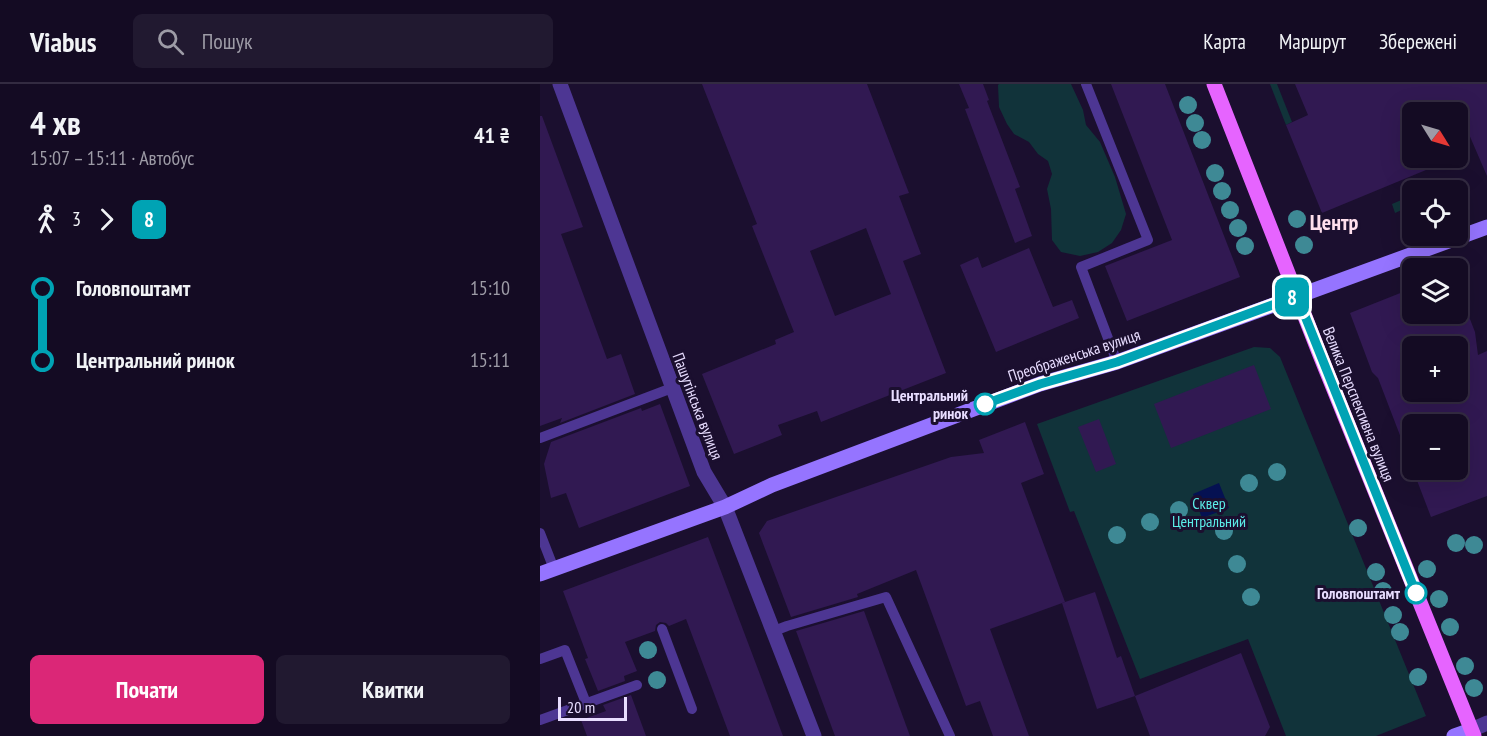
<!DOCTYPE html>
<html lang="uk">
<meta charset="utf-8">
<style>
body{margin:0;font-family:"PT Sans Narrow",sans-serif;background:#211930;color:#f1f3f6;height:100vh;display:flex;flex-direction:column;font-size:22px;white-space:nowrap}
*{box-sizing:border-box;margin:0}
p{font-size:20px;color:#9d9ba6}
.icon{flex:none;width:33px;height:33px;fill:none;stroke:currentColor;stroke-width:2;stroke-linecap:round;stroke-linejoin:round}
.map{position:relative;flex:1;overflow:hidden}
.side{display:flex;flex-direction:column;background:#140b23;width:540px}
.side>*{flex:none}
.badge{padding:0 12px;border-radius:9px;font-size:21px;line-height:39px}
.needle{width:39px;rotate:127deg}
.fabs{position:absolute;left:862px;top:18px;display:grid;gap:12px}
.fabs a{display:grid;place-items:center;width:66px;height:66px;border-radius:9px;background:#140b23;box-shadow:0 6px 24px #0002,0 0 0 2px #332b41;font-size:30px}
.scale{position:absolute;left:18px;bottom:15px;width:69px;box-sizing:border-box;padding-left:6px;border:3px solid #e8ddff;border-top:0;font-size:16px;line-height:21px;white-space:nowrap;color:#e8ddff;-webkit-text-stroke:4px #1b0f2f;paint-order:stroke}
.map>.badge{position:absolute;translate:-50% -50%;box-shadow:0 0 0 3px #fff}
.legs{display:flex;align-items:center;gap:9px;height:66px;padding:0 30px;font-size:20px}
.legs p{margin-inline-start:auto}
.head{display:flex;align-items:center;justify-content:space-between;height:102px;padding:0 30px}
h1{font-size:33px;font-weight:700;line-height:45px}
.action{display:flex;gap:12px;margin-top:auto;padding:12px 30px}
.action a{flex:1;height:69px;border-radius:9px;background:#db2777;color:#fff;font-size:24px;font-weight:700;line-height:69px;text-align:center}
.action a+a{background:#211930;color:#f1f3f6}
ul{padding:0 30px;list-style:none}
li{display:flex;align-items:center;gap:21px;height:72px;font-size:22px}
li i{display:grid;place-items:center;width:9px;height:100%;margin:0 8px;background:currentColor}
li i::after{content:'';width:15px;height:15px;margin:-8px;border:4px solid;border-radius:50%;background:#140b23}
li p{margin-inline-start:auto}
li:first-child i{background:linear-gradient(#0000 50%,currentColor 0)}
li:last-child i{background:linear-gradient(currentColor 50%,#0000 0)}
header{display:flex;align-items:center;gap:36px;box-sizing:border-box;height:84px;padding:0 30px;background:#140b23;border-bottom:2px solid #332b41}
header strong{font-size:28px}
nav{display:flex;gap:33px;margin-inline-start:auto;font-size:21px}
.search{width:420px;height:54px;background:#211930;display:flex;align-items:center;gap:15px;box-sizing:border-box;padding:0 21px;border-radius:9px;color:#9d9ba6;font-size:22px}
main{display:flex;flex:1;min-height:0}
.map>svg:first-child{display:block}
.green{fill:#11333a}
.water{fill:#051152}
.building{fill:#311952;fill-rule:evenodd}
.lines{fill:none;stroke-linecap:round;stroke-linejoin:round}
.service{stroke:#4d3693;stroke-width:10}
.minor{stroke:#4d3693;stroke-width:15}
.secondary{stroke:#9574ff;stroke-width:15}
.primary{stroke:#e664ff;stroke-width:15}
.tree{fill:#3e8995}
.line-1-casing{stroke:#fff;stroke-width:14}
.line-1{stroke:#00a3b4;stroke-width:9}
.stop-1-dot{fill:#fff;stroke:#00a3b4;stroke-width:3}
.labels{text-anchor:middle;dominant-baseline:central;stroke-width:6;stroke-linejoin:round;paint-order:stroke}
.street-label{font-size:16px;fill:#e8ddff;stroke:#1b0f2f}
.stop-label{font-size:16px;font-weight:bold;fill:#e8ddff;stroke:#1b0f2f;text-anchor:end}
.park-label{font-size:16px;fill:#5bede8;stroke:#1b0f2f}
.district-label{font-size:22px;font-weight:bold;fill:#ffdfed;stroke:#1b0f2f}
</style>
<header>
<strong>Viabus</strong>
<div class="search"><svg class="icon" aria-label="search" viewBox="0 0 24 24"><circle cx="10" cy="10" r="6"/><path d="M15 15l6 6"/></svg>Пошук</div>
<nav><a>Карта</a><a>Маршрут</a><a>Збережені</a></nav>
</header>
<main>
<section class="side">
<div class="head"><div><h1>4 хв</h1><p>15:07 – 15:11 · Автобус</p></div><b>41 ₴</b></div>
<div class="legs"><svg class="icon" aria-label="walk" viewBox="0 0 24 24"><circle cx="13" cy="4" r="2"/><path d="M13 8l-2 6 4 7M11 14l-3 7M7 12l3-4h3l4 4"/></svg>3<svg class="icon" aria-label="forward" viewBox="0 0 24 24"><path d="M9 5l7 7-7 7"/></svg><b class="badge" style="background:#00a3b4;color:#fff">8</b></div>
<ul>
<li><i style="color:#00a3b4"></i><b>Головпоштамт</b><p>15:10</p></li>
<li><i style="color:#00a3b4"></i><b>Центральний ринок</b><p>15:11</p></li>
</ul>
<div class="action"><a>Почати</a><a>Квитки</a></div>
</section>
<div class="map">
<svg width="947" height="652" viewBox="0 0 947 652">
<rect width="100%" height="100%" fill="#1b0f2f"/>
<g class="green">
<polygon points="459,0 531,0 543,26 546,41 560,58 575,93 586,130 581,146 572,159 558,168 540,172 521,168 512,156 511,125 507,105 512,90 508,77 498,70 489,58 474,50 467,40 459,23 458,1"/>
<polygon points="730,0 737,0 752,38 746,41"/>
<polygon points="910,96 913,105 910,106 885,106"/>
<polygon points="873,111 873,121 855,129 852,120"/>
<polygon points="714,263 730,264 740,273 886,632 836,652 746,652 708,555 600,595 534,427 530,428 497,340"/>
</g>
<polygon class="water" points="679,399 689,424 662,434 653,410"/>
<g class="building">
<path d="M162 0H327L369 109 359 112 381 170 363 177 406 289 281 338 277 327 238 341 242 351 194 370 162 290 236 260 235 256 254 248 212 142 217 140ZM326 144 351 210 295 232 270 167Z"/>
<polygon points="419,0 443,0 449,16 447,17 480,103 475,105 492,152 475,159 425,25 429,24"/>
<polygon points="571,0 625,0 700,193 587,237 565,182 632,156"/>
<polygon points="755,0 947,0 947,92 925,41 918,44 918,28 873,28 873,74 915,74 782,129 746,41 768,31"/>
<polygon points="0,32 2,32 43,143 21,150 67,275 81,270 95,310 20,339 22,334 0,342"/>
<polygon points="489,164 513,223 532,216 539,234 456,268 420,181 438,173 442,184"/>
<path d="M873 204V230H928L935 248 938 271 947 267V412L891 433 873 386H918V340H873V380H871L838 294 832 288 810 229ZM873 262H918V308H873Z"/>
<polygon points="714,281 731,325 631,364 614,320"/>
<polygon points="120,320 150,402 39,444 26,409 11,414 4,380 11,358 101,324 102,327"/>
<polygon points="559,335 576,380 556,388 538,343"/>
<polygon points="485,338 504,390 481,399 525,518 450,545 489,652 453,652 440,617 426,622 376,486 317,510 318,513 251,533 219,449 227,437 411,373 444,369 439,356"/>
<polygon points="168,453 216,580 243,652 190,652 146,535 129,542 126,539 120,538 116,541 115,547 85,558 97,587 84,592 85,597 58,607 45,575 48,574 23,507"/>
<polygon points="555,508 577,574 581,572 595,612 557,625 522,519"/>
<polygon points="324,527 370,652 295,652 256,547"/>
<polygon points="701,569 730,643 725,652 610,652 595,612"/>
<polygon points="91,611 106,652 47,652 41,636 66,627 63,621"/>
</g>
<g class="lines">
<g class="service">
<polyline points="546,0 608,156 541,183 577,278"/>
<polyline points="0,354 132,304"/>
<polyline points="0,449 14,485"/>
<polyline points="122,545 152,625"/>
<polyline points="234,547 247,542 346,513 410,652"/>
<polyline points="0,575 25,566 46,619"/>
<polyline points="0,636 97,601"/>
</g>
<g class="minor">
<polyline points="20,0 164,388 185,423 274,652"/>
<polyline points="931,646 947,639"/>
</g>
<g class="secondary">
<polyline points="0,490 185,423 232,401 500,300 577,278 947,143"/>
<polyline points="914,652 931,646"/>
</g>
<polyline class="primary" points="674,0 780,271 934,652"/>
</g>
<g class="tree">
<circle cx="648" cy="21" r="9"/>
<circle cx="655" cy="39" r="9"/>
<circle cx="662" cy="56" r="9"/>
<circle cx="675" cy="89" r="9"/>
<circle cx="682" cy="107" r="9"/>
<circle cx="690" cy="126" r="9"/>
<circle cx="757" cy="135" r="9"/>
<circle cx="698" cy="144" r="9"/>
<circle cx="764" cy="161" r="9"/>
<circle cx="705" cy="162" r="9"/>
<circle cx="737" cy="388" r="9"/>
<circle cx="709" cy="399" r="9"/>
<circle cx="639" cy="426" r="9"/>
<circle cx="610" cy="438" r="9"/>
<circle cx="818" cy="444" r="9"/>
<circle cx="684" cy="447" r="9"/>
<circle cx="577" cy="451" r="9"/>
<circle cx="916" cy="459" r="9"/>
<circle cx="934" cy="461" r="9"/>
<circle cx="697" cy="480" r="9"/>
<circle cx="887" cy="485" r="9"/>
<circle cx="836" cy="488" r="9"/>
<circle cx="843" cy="507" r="9"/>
<circle cx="711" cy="513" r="9"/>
<circle cx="899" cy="515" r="9"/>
<circle cx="853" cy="531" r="9"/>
<circle cx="910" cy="543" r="9"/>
<circle cx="860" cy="548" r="9"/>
<circle cx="108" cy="566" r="9"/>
<circle cx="925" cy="582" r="9"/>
<circle cx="878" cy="593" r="9"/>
<circle cx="117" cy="596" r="9"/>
<circle cx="934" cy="604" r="9"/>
</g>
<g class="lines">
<g class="line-1-casing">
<polyline id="line-1" points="445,320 500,300 577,278 757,212 876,509"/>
</g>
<use href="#line-1" class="line-1"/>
</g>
<g class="stop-1-dot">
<circle cx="445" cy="320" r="10"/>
<circle cx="876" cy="509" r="10"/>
</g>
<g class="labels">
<g class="street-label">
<text transform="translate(534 271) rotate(-18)">Преображенська вулиця</text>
<text transform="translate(819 320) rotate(68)">Велика Перспективна вулиця</text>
<text transform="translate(158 322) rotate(69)">Пашутінська вулиця</text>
</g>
<g class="stop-label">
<text x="428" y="311">Центральний<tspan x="428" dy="18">ринок</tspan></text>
<text x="860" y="509">Головпоштамт</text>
</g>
<g class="park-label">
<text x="669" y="419">Сквер<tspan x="669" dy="18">Центральний</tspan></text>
</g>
<g class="district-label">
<text x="794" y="138">Центр</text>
</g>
</g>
</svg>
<div class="fabs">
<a><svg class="needle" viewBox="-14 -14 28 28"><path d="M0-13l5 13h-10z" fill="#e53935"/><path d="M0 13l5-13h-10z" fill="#9d9ba6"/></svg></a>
<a><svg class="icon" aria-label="locate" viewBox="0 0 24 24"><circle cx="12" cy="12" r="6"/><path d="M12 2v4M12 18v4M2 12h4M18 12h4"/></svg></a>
<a><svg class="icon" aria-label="layers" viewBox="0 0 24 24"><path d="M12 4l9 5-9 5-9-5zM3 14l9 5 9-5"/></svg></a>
<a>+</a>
<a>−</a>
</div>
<div class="scale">20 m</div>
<b class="badge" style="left:752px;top:213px;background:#00a3b4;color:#fff">8</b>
</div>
</main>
